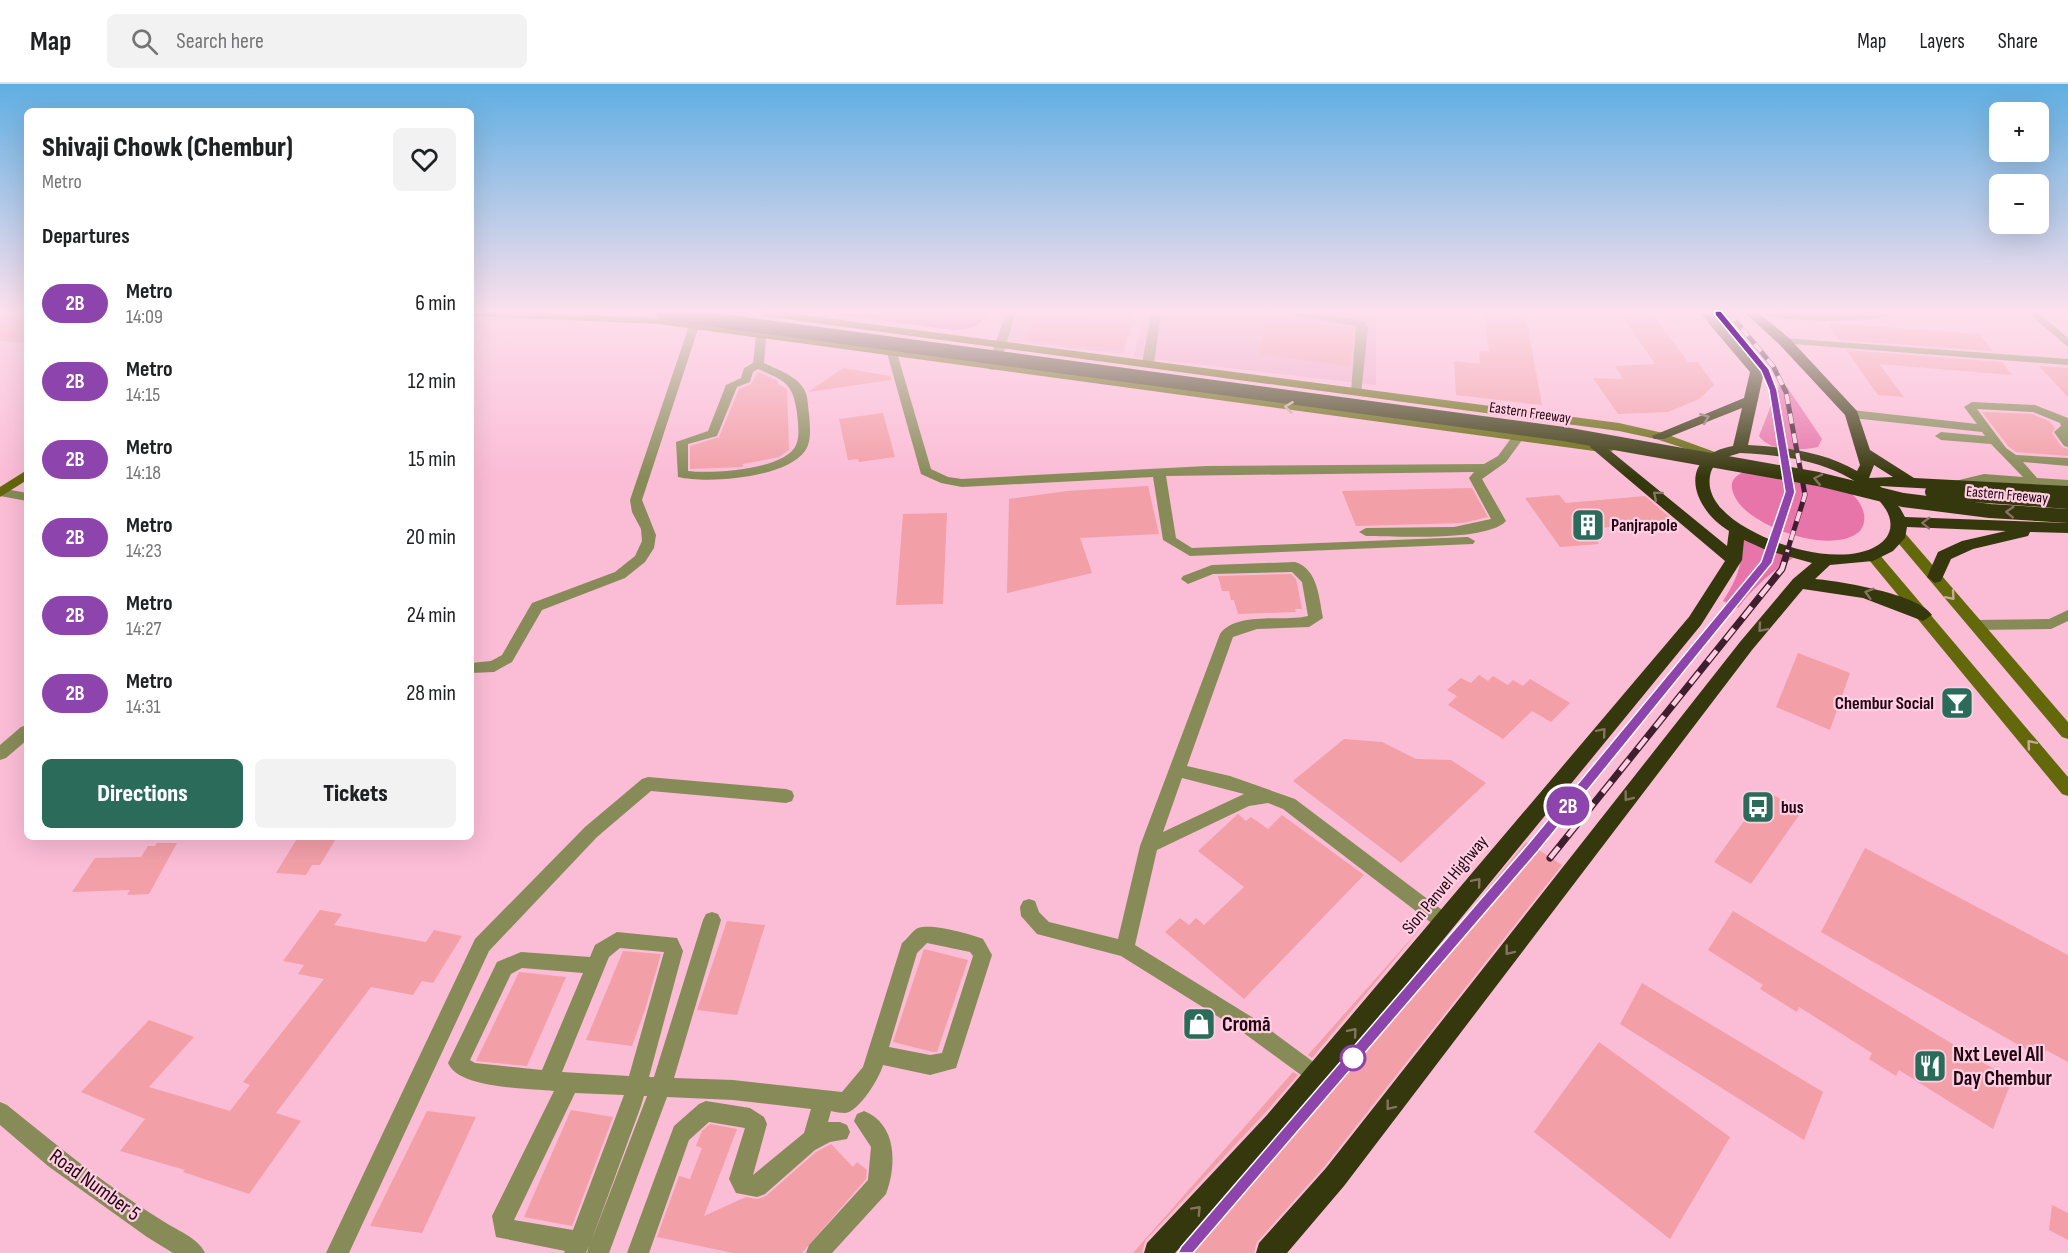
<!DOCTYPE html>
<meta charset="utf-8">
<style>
body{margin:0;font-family:"Sofia Sans Condensed",sans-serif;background:#f2f2f2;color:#202124;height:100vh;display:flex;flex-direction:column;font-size:22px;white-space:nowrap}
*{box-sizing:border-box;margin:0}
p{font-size:20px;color:#757577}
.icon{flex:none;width:33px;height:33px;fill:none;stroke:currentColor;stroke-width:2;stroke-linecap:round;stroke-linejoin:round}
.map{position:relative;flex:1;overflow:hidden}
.side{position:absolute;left:24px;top:24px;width:450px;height:732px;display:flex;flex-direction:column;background:#fff;border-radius:9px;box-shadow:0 6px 24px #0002}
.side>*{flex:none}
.badge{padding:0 12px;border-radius:20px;font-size:21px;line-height:39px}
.controls{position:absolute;left:1989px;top:18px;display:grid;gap:12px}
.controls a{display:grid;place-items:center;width:60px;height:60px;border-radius:9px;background:#fff;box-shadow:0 6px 24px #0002;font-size:30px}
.map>.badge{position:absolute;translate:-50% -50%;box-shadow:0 0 0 3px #fff}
h2{padding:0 18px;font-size:22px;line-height:54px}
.round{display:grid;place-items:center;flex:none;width:63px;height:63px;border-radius:9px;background:#f2f2f2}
.headline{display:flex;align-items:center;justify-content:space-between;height:102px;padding:0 18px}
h1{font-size:28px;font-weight:800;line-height:45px}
.button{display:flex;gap:12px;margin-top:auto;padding:12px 18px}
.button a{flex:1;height:69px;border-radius:9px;background:#2b6b5a;color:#fff;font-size:24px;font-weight:800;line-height:69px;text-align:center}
.button a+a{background:#f2f2f2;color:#202124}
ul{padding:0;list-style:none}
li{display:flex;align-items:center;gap:18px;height:78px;padding:0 18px}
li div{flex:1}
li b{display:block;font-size:22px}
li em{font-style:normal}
li .badge{min-width:66px;font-weight:700;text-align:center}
header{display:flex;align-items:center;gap:36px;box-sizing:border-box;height:84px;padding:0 30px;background:#fff;border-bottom:2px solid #e0e0e0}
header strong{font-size:28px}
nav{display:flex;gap:33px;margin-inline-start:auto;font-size:21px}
.search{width:420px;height:54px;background:#f2f2f2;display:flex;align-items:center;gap:15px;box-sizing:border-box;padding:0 21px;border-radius:9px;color:#757577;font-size:22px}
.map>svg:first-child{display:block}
.built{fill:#ecaac6}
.green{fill:#e775aa}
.building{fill:#f29fa8}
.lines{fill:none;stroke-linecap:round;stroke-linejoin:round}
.street{fill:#868b58;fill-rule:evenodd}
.secondary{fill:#63680b;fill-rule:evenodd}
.highway{fill:#35370c;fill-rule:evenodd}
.rail-far1-casing{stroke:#3e1f2e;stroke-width:5}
.rail-casing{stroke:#3e1f2e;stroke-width:7}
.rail-far1{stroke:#ffcee1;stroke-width:4;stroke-dasharray:10;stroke-linecap:butt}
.rail{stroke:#ffcee1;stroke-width:4.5;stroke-dasharray:14;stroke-linecap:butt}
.highway-bridge{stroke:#35370c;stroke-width:14}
.oneway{stroke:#c8aa96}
.oneway2{stroke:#867361}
.line{fill:#8e44ad;stroke:#fff;stroke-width:1.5}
.stop-dot{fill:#fff;stroke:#8e44ad;stroke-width:3}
.labels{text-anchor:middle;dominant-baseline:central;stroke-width:4.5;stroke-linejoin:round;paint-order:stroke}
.far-street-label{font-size:15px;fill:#200613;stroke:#ffcee1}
.poi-label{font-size:18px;font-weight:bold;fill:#200613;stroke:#ffcee1;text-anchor:start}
.street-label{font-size:18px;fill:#200613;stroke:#ffcee1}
.near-poi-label{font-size:21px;font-weight:bold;fill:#200613;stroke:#ffcee1;text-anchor:start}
.near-street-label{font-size:21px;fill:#200613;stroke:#ffcee1}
</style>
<header>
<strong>Map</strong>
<div class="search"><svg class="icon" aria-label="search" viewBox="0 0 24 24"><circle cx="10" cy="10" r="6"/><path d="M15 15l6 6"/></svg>Search here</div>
<nav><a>Map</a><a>Layers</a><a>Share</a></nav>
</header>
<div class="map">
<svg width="2068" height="1169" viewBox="0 0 2068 1169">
<rect width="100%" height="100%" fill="#fbbcd6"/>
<g class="built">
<polygon points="1018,229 1135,229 1124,270 1007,257"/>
<polygon points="1144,229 1335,229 1376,234 1376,301 1134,273"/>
</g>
<g class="green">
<path d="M827 229H987C981 245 967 245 952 246Z"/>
<path d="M1780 299 1787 303 1822 355 1818 363C1800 367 1770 368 1759 352Z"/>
<path d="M1777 381C1804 385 1858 398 1864 430 1865 436 1864 442 1860 447 1833 472 1753 444 1736 415 1719 386 1758 384 1777 381Z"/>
<path d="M1741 452 1755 461 1793 474C1771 488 1754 503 1738 524L1723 517C1738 493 1743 481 1741 452Z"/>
</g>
<g class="building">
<polygon points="1087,229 1132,229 1127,240 1132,240 1122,266 1024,256 1034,230 1086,235"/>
<polygon points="1484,229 1518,229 1519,234 1526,234 1542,321 1456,311 1454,277 1480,280 1479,267 1489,268"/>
<polygon points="1620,229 1652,229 1688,278 1698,278 1714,301 1699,315 1668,328 1618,330 1593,294 1623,295 1615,282 1655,280"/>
<polygon points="0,230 27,232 27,259 0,257"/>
<polygon points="1269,231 1354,244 1350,283 1259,270"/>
<polygon points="1828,239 1979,250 1993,267 1839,256"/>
<polygon points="1846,266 2002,278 2012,291 1879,280 1904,313 1878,311"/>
<polygon points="2039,282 2068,284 2068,313"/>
<polygon points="843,284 891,292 891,296 808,308"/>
<polygon points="758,288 778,297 778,300 787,305 789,366 779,373 743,380 743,383 690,385 690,362 719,353 739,305 751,300"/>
<polygon points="1982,328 2032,330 2049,337 2055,344 2052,349 2062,363 2068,365 2068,372 2016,368 2008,362"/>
<polygon points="883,329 895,373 859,378 858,375 848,376 839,335"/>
<polygon points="1148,402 1159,450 1080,454 1092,489 1007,509 1009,415 1067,407"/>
<polygon points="1472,404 1488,433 1463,439 1356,442 1342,407"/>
<polygon points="1559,411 1566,419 1645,412 1674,437 1588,445 1599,460 1560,463 1525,414"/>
<polygon points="947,429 943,520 896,521 903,430"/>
<polygon points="1291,490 1296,495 1302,525 1295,525 1296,528 1238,530 1234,516 1231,516 1229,507 1222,507 1218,492"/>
<polygon points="1798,569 1850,589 1830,646 1776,623"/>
<polygon points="1479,591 1488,597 1493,592 1508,601 1513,596 1523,602 1530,595 1570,619 1551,638 1532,627 1503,655 1448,621 1457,612 1447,606 1461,594 1471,599"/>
<polygon points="1344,655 1382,658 1416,675 1451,676 1486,699 1401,779 1293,697"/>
<polygon points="1766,707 1802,727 1751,800 1714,778"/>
<polygon points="1238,730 1246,737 1251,733 1268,745 1282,731 1364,791 1244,915 1165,848 1180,834 1189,841 1196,834 1204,841 1244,803 1198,767"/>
<polygon points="298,753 337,753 320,781 312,781 306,791 276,789"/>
<polygon points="1526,758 1562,781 1324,1083 1257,1158 1254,1169 1178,1169 1287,1050"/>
<polygon points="157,759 177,759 149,810 127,811 130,806 72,808 95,774 141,773 148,762 155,762"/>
<polygon points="1865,764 2068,871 2068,978 2046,966 2043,975 1821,848"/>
<polygon points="320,826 342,830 334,841 426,858 434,846 462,852 433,899 422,897 413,911 371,903 276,1029 301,1037 249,1110 183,1088 185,1086 120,1067 145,1035 81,1008 149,936 194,953 149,1003 230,1027 250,1001 243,998 324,895 298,890 304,881 283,877"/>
<polygon points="1733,827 2012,996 1993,1045 1899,986 1896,992 1869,975 1872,969 1799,923 1797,928 1760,905 1763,901 1708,866"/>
<polygon points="727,837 765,841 737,931 697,926"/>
<polygon points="1426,838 1312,974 1308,971"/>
<polygon points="924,865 968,876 937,968 933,968 893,958"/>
<polygon points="623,867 661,870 645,926 632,962 586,956"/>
<polygon points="519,888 566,893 527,982 476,977"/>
<polygon points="1642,899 1823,1008 1804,1056 1620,940"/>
<polygon points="1599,958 1730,1053 1670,1155 1534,1048"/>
<polygon points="1293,988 1298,991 1265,1029 1145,1157 1142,1169 1133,1169"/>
<polygon points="571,1026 613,1033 572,1142 524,1133"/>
<polygon points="427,1027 476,1033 422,1149 370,1142"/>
<polygon points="710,1040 737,1045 704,1132 746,1113 757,1115 766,1112 816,1068 831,1060 853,1083 857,1078 867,1086 866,1095 802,1169 733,1169 657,1153 679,1092 690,1095 702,1064 696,1062 702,1047"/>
<polygon points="2052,1121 2068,1129 2068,1156 2049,1146"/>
</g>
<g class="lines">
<g class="street">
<polygon points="1006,229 1016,229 999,283 993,286 989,285 987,283"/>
<polygon points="1151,229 1161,229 1154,280 1148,283 1142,280"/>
<polygon points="1290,229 1316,229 1364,237 1368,244 1361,310 1357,311 1351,308 1356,242 1295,232"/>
<path d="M1761 229H1894C1881 240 1774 239 1761 229Z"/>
<polygon points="2028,229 2039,229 2068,254 2068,263"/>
<polygon points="694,239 699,242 642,416 656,451 654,464 645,478 625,494 542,526 512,578 494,588 471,589 471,579 491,577 502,571 532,519 615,488 635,472 642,457 641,445 632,428 630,416 689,242"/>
<path d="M761 250 766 253 764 279C778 286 798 292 805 307 808 313 808 324 809 330 810 342 812 357 805 367 786 394 708 400 678 393L676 358 708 347 726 301 741 294 744 284 753 279 756 253ZM758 285C785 297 793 299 797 329 798 339 800 352 796 361 785 386 712 390 688 387V360L717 352 737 303 750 298 753 288Z"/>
<polygon points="1784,254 2068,275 2068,281 1780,259 1779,257"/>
<path d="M892 266 897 269 931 385 948 393 962 395 1206 382 1484 380 1498 372 1515 349H1523L1525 352 1506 378 1482 395 1506 437C1487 458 1395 452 1366 452L1359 448 1366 444 1454 443 1491 435 1469 394 1474 388 1166 392 1176 454 1192 464 1468 453 1475 457 1473 460 1190 472 1163 456 1153 393 962 403 941 399 921 390 887 269Z"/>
<polygon points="1972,318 2035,321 2068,334 2068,363 2064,362 2054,348 2061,342 2060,339 2033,328 1977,325 2006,364 2016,371 2068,374 2068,382 2023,378 2037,394 2068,396 2068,404 1984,398 1955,405 1951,404 1951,398 1984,390 2023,393 1991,360 1941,356 1935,352 1941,348 1985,352 1982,348 1852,334 1846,330 1852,326 1977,340 1964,323"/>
<polygon points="0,404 27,409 27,417 0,412"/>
<path d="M1295 478C1318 485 1319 514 1323 534L1309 543 1257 545 1233 553 1187 682 1230 692 1295 715 1450 832 1453 838 1450 844 1444 846 1438 844 1283 725 1268 719 1249 722 1157 766 1135 861 1255 935 1323 985 1326 992 1323 999 1316 1002 1241 947 1121 872 1037 850 1021 832 1020 823 1023 817 1029 815 1035 817 1039 828 1049 838 1118 855 1140 762 1220 550C1236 527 1285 538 1308 532L1302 498 1292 488 1213 490 1188 500 1181 495 1183 492 1212 481ZM1182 694 1244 710 1163 748Z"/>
<polygon points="2068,526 2068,537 2051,545 1976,546 1969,541 1976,536 2049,535"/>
<polygon points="27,641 27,656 6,674 0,676 0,661 21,643"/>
<polygon points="648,693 786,705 792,707 794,712 792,717 786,719 651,707 597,753 489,867 349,1169 326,1169 475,855 585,743 642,695"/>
<path d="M712 828 718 830 721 836 674 994 733 996 842 1008 863 983 902 859C907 855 911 849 916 845 928 838 969 850 983 855L992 871 956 984 930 991 883 981C880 993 859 1028 845 1029 841 1029 835 1028 831 1027L828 1038H840L847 1041 850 1048 847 1055 830 1058 815 1066 765 1110 757 1113 736 1109 729 1095 745 1044 709 1038 689 1056 649 1169H627L674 1042 699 1020 706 1017 750 1024 764 1033 767 1040 753 1091 804 1049 811 1025 733 1016 667 1013 609 1169H587L589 1162 586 1169H564L565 1167 496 1153 492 1132 554 1007C528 1004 459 1005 448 979L497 878 521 868 590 873 595 861 617 848 677 854 683 867 649 993H654L703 836 706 830ZM927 859 970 868 973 872 942 969 930 971 889 963 917 869ZM620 864 664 868 629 992 562 988 609 873ZM522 884 583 889 542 986 475 979 470 976 511 890ZM575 1009 624 1011 573 1146 514 1136ZM644 1012H647L591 1158 641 1022Z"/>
<path d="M0 1018 7 1021C58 1062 110 1105 166 1139 179 1147 199 1155 205 1169H173L147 1153 48 1082 0 1041Z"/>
<path d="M864 1027C897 1040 897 1081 886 1110L832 1169H806L809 1161 868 1096 871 1063 854 1037 857 1030Z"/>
</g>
<g class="secondary">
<polygon points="471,229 548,229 658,234 1609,361 1615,365 1609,369 658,240 471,232"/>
<polygon points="758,229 788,229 1619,339 1663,349 1723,371 1717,375 1656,355 1619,347 763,232"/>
<polygon points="27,386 27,396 0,413 0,403"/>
<polygon points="1899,447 1904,448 2068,638 2068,655 2062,653 1894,454 1892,451 1894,448"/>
<polygon points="1874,469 1879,470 2068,693 2068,712 2062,710 1869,476 1867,473"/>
</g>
<path class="highway" d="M1700 229H1713L1764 288 1748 361C1785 363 1825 368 1857 387L1860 381 1845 331 1779 260 1745 229H1759L1789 254 1857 327 1870 366 1914 394 2068 402V412L1880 402 1900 424 1905 433 2068 439V449L2030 448 2028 452 1973 465 1951 475 1941 497 1935 499 1927 493 1938 468 1962 457 2006 447 1907 443 1905 454 1893 467 1873 477 1830 481 1815 495C1839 497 1919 510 1932 531L1923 537 1863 514 1803 505 1752 566 1344 1102 1287 1169H1256L1259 1159 1326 1084 1740 558 1793 495 1812 479 1766 466 1744 456 1742 476 1701 541 1285 1049 1175 1169H1144L1147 1159 1267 1031 1689 533 1725 477 1590 363 1592 360H1602L1727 462 1729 447C1690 423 1677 372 1733 362L1742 324 1664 355H1654L1652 352 1744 314 1750 288ZM1740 369C1775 371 1810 374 1842 390 1932 437 1884 486 1802 466 1772 459 1703 432 1710 392 1713 376 1726 373 1740 369ZM1874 381 1893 393 1869 394Z"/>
<g class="rail-far1-casing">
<g id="rail-far1">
<polyline points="1718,229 1766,287 1773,306 1790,408 1770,468"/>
<polyline points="1729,229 1773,282 1786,308 1805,411 1787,468"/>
</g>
</g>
<g class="rail-casing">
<g id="rail">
<polyline points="1533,763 1766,479 1770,466"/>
<polyline points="1550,774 1782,485 1788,466"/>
</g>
</g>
<use href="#rail-far1" class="rail-far1"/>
<use href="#rail" class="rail"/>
<g class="highway-bridge">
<polyline points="663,229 1564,350 1818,395 1903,416 1990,427 2068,432"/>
<polyline points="1932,408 2068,418"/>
</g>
</g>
<defs><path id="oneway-chevron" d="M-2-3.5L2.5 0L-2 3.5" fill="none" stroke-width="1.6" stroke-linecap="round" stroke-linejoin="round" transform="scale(1.5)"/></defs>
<g class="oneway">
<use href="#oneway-chevron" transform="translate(1289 323) rotate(-173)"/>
<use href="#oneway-chevron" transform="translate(1951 512) rotate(49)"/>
<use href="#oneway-chevron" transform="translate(2031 660) rotate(-130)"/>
</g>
<g class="oneway2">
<use href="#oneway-chevron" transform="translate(1705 334) rotate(-21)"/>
<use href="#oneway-chevron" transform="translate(1818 395) rotate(-168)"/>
<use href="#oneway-chevron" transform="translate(1657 411) rotate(-140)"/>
<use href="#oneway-chevron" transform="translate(2010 428) rotate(-177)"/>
<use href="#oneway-chevron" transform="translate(1926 439) rotate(-178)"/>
<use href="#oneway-chevron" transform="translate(1869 509) rotate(-164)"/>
<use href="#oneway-chevron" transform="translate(1762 544) rotate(130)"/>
<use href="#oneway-chevron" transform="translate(1602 648) rotate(-50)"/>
<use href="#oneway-chevron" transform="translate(1628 713) rotate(128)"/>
<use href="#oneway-chevron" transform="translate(1477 798) rotate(-50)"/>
<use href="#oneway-chevron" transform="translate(1509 867) rotate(128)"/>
<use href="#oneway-chevron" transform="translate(1353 948) rotate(-50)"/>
<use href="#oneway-chevron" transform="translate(1390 1022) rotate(128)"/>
<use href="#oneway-chevron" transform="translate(1197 1126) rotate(-47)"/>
</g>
<linearGradient id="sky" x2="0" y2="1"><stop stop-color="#5faee2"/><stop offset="0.58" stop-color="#fde1ed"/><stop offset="1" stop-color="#fde1ed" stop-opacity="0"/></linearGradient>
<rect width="2068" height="393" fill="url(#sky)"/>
<polygon class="line" points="1715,227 1721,227 1769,285 1777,306 1795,408 1772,479 1538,767 1193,1169 1178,1169 1181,1163 1529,759 1761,478 1785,408 1769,306 1761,287 1715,231"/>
<defs>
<g id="building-square" transform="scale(1.725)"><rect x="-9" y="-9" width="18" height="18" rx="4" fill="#2b6b5a" stroke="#ffcee1"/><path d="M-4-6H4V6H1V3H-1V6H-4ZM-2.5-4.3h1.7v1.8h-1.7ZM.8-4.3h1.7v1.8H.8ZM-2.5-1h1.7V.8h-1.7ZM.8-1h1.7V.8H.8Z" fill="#fff"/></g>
<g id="bar-square" transform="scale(1.725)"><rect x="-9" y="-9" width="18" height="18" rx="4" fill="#2b6b5a" stroke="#ffcee1"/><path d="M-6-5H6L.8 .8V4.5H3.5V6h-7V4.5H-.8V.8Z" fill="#fff"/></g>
<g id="bus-square" transform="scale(1.725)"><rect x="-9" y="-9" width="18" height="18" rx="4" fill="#2b6b5a" stroke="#ffcee1"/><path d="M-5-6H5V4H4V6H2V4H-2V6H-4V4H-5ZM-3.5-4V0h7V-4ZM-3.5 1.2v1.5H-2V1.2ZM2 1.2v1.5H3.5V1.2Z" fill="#fff"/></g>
<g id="shop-square" transform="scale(1.725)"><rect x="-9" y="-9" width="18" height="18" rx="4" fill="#2b6b5a" stroke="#ffcee1"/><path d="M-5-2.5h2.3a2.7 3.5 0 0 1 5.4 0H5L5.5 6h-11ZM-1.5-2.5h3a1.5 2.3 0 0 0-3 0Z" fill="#fff"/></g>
<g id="restaurant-square" transform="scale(1.725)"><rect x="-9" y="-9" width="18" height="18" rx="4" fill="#2b6b5a" stroke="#ffcee1"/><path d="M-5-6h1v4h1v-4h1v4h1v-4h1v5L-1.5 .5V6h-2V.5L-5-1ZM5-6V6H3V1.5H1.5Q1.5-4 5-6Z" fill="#fff"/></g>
</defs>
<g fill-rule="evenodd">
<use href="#building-square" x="1588" y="441"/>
<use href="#bar-square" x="1957" y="619"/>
<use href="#bus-square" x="1758" y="723"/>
<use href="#shop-square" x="1199" y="940"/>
<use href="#restaurant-square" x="1930" y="982"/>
</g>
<circle class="stop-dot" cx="1353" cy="974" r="12"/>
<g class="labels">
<g class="far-street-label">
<text transform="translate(1530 329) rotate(8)">Eastern Freeway</text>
<text transform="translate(2007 411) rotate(5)">Eastern Freeway</text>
</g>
<g class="poi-label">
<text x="1611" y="441">Panjrapole</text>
<text x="1934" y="619" text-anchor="end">Chembur Social</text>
<text x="1781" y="723">bus</text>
</g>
<g class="street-label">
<text transform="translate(1445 801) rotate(-50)">Sion Panvel Highway</text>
</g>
<g class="near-poi-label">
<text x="1222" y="940">Cromā</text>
<text x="1953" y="970">Nxt Level All<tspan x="1953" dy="24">Day Chembur</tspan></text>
</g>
<g class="near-street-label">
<text transform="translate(95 1101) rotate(36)">Road Number 5</text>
</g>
</g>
</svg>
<div class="controls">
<a>+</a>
<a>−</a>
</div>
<b class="badge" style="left:1568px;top:722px;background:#8e44ad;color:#fff">2B</b>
<section class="side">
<div class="headline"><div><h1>Shivaji Chowk (Chembur)</h1><p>Metro</p></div><a class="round"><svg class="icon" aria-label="heart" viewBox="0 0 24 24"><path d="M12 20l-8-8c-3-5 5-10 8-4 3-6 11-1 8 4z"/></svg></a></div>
<h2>Departures</h2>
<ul>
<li><span class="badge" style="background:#8e44ad;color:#fff">2B</span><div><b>Metro</b><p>14:09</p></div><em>6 min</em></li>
<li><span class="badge" style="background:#8e44ad;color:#fff">2B</span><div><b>Metro</b><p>14:15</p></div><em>12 min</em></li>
<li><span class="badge" style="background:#8e44ad;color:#fff">2B</span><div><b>Metro</b><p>14:18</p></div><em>15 min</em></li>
<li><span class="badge" style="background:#8e44ad;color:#fff">2B</span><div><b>Metro</b><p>14:23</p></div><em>20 min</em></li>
<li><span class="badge" style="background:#8e44ad;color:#fff">2B</span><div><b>Metro</b><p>14:27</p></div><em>24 min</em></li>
<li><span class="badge" style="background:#8e44ad;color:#fff">2B</span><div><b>Metro</b><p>14:31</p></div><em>28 min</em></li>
</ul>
<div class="button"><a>Directions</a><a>Tickets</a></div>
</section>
</div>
